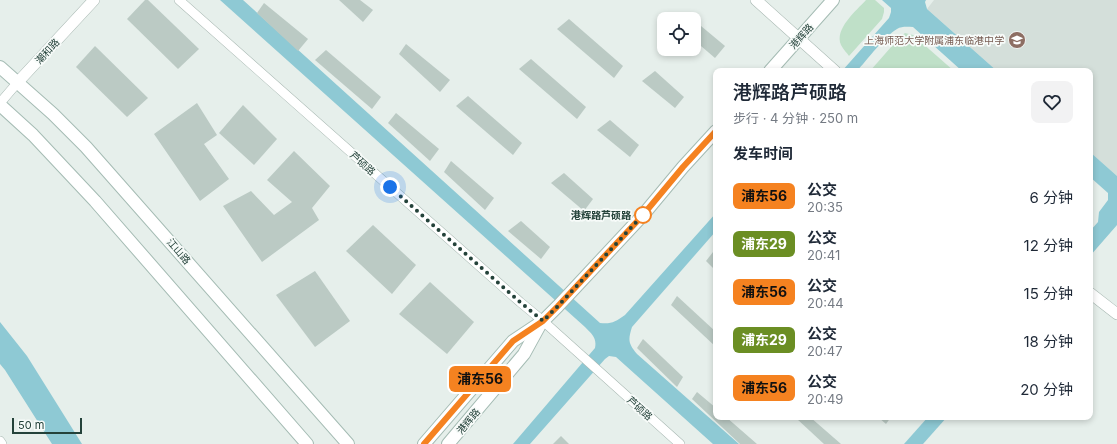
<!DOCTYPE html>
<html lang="zh">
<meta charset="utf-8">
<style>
body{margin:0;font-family:Inter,"Noto Sans SC",sans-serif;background:#f2f2f3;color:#1f2937;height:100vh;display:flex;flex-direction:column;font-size:15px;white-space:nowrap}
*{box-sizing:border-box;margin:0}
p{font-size:13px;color:#747a83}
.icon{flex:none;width:22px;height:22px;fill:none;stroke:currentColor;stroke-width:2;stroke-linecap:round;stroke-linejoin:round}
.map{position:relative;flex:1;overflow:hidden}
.details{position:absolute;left:713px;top:68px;width:380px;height:352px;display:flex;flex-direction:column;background:#fff;border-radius:8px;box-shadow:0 2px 6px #0003}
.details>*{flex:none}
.badge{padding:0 8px;border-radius:6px;font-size:14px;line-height:26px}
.fabs{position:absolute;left:657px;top:12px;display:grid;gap:8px}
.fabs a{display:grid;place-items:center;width:44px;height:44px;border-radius:8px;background:#fff;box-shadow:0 2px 6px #0003;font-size:20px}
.scale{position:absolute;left:12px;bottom:10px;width:70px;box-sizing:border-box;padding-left:4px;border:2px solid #24423a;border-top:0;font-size:11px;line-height:14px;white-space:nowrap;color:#24423a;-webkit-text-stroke:3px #f7fbf9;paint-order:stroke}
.you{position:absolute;width:20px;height:20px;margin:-10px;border:3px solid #fff;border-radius:50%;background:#1a73e8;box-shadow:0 0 0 6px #1a73e833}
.map>.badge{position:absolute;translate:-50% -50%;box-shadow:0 0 0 2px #fff}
h2{padding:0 20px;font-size:15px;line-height:36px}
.round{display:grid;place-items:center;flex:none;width:42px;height:42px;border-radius:8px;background:#f2f2f3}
.headline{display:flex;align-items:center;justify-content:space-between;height:68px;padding:0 20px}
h1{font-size:19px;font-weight:600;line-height:30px}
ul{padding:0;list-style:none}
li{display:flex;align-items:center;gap:12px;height:48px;padding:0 20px}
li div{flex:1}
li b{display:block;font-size:15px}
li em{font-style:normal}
li .badge{min-width:44px;font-weight:700;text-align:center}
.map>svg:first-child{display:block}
.built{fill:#d4dfda}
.green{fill:#bfe0c8}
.water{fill:#8ec9d4}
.building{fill:#bbcac4}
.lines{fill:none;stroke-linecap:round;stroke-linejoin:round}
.minor-casing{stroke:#a8b8b2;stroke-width:10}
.tertiary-casing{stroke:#a8b8b2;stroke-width:12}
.secondary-casing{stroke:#a4bbb3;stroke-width:14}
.minor{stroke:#fff;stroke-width:9}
.tertiary{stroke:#fff;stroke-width:11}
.secondary{stroke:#fff;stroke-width:12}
.line-casing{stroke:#fff;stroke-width:9}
.line{stroke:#f58220;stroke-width:6}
.walk{stroke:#24423a;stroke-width:4;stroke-dasharray:0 7.2}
.stop-dot{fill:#fff;stroke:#f58220;stroke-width:2}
.labels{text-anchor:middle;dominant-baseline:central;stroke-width:3.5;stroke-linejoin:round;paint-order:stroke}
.street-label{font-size:10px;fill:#24423a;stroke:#f7fbf9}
.education-label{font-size:10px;fill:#785e54;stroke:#f7fbf9;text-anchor:end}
.stop-label{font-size:10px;font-weight:bold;fill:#24423a;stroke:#f7fbf9;text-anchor:end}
</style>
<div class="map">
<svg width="1117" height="444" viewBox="0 0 1117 444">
<rect width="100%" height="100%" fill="#e6efeb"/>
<polygon class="built" points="934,0 1117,0 1117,176 1090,152 1090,71 997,71 927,9"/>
<g class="green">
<path d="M866 0H875L884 8V12L882 19 849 56C847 53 843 49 841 45 834 29 856 11 866 0Z"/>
<polygon points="905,33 913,35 954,71 870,71 899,38"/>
</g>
<g class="water">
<path d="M220 0H243L600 323C612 324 615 322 625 315L716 213V231L632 327C628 340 628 343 637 354L739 444H713L616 357 609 356 605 359 530 444H513L595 348C597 338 592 334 585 327Z"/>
<path d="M882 0H926L925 2 927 9 997 71H962L913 27C908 27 902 26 897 29 885 36 867 60 857 71H842L889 18 891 12V8Z"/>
<polygon points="1090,152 1117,176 1117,225 1090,256 1090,231 1098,222 1099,212 1108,200 1108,193 1090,177"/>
<polygon points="0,322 27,356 82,444 52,444 5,370 0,364"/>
<polygon points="928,417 947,417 923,444 904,444"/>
</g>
<g class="building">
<polygon points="145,0 148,0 199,49 178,69 127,19"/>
<polygon points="339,0 360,0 373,10 363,22"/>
<polygon points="264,3 308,39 298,51 257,13"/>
<polygon points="569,19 623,66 614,78 557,29"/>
<polygon points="695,21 725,46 715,58 694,40 694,22"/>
<polygon points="406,44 450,80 440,92 399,54"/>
<polygon points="95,46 148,98 127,117 76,67"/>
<polygon points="326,50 381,97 372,109 315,60"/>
<polygon points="531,59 586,107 577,119 519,69"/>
<polygon points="655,71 684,97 675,108 642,81"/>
<polygon points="468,96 522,143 513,155 456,106"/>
<polygon points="197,103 217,135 204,144 229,179 200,201 154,134"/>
<polygon points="243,105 277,139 254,165 219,133"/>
<polygon points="396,113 439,149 430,161 388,123"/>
<polygon points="610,120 639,145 630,157 597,130"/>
<polygon points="294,151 330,186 312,208 319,220 262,262 223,206 251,191 274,215 292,202 267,180"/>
<polygon points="451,161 494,198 485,210 444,172"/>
<polygon points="564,173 593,199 584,211 551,183"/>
<polygon points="521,221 550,247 541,259 508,231"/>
<polygon points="373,225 416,265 392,294 346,251"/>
<polygon points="713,252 716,255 716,271 706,261"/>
<polygon points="315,271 350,321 315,347 276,295"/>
<polygon points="430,282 474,322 447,354 399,314"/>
<polygon points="677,296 716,332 716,347 671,305"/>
<polygon points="643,339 683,377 677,387 637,348"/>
<polygon points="697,392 716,408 716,417 726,417 757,444 740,444 692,399"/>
<polygon points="798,417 810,417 841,444 824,444 797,419"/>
<polygon points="878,417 891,417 886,424"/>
<polygon points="561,436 569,444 553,444"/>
</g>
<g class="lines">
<g class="minor-casing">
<g id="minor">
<polyline points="179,0 520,302 543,321 680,444"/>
<polyline points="0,103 18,82"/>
<polyline points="0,441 2,444"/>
</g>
</g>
<g class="tertiary-casing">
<g id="tertiary">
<polyline points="756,0 835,71"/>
<polyline points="18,82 94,0"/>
<polyline points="1090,293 1117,314"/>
</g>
</g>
<g class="secondary-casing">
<g id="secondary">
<polyline points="0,67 53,114 86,147 348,444"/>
<polyline points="770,71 833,0"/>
<polyline points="0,105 33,135 95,201 307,444"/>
<polyline points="424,444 513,341 543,321 558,306 643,215 683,167 716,131"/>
<polyline points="448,444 524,354 541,323"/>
</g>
</g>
<use href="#minor" class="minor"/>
<use href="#tertiary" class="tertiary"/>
<use href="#secondary" class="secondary"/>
</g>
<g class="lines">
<g class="line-casing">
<polyline id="line" points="424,444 513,341 543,321 558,306 643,215 683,167 716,131"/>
</g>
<use href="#line" class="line"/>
<polyline class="walk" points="390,187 520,302 543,321 558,306 643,215"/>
</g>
<defs>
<g id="school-disc" transform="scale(0.9)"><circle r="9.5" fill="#8d6e63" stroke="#f7fbf9"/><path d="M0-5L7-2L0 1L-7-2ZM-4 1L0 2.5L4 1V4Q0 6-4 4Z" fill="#fff"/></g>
</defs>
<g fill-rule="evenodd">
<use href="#school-disc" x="1017" y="40"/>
</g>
<circle class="stop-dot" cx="643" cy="215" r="8"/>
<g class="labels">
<g class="street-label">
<text transform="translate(801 36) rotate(-48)">港辉路</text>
<text transform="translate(47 51) rotate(-47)">潮和路</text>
<text transform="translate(363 163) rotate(42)">芦硕路</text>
<text transform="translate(179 251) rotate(49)">江山路</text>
<text transform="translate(640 408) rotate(42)">芦硕路</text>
<text transform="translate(468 421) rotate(-50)">港辉路</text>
</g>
<g class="education-label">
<text x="1004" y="40">上海师范大学附属浦东临港中学</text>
</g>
<g class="stop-label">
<text x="631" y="215">港辉路芦硕路</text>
</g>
</g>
</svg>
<div class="fabs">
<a><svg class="icon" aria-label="locate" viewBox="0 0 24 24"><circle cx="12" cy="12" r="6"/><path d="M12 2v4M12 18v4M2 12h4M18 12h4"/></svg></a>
</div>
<div class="scale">50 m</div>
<div class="you" style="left:390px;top:187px"></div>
<b class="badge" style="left:480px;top:379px;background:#f58220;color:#111">浦东56</b>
<section class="details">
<div class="headline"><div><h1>港辉路芦硕路</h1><p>步行 · 4 分钟 · 250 m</p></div><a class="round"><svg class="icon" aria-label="heart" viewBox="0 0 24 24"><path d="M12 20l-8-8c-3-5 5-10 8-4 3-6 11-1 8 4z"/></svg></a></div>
<h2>发车时间</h2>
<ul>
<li><span class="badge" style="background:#f58220;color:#111">浦东56</span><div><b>公交</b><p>20:35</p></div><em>6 分钟</em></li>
<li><span class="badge" style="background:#6b8e23;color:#fff">浦东29</span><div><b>公交</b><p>20:41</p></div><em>12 分钟</em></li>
<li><span class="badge" style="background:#f58220;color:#111">浦东56</span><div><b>公交</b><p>20:44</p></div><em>15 分钟</em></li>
<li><span class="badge" style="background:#6b8e23;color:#fff">浦东29</span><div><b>公交</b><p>20:47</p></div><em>18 分钟</em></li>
<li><span class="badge" style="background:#f58220;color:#111">浦东56</span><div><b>公交</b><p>20:49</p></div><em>20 分钟</em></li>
</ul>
</section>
</div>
